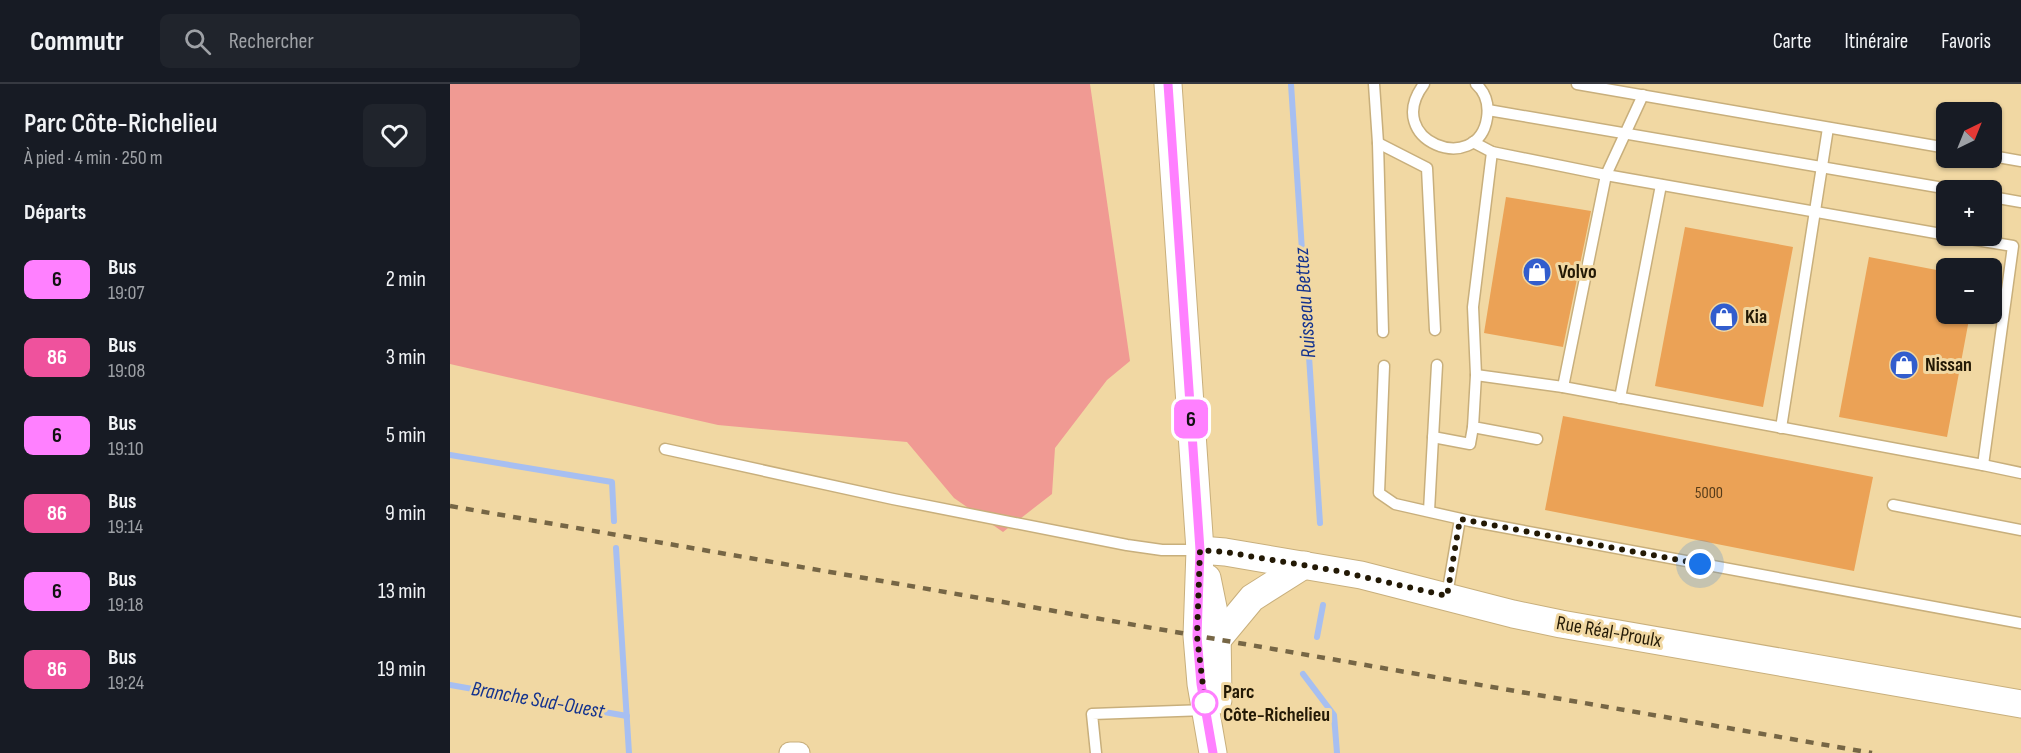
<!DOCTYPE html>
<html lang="fr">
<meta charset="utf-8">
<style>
body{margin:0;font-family:"Sofia Sans Condensed",sans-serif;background:#20242c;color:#f1f3f6;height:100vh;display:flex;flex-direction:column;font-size:22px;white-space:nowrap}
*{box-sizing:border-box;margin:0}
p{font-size:20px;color:#9ea1a6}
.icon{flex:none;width:33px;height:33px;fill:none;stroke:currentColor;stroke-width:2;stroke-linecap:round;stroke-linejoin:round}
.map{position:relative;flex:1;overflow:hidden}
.panel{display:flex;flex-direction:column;background:#171b24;width:450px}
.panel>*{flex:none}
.badge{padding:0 12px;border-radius:9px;font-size:21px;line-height:39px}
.needle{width:39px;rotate:43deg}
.buttons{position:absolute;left:1486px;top:18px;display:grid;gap:12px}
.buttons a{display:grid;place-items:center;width:66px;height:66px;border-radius:9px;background:#171b24;box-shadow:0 2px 4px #0004;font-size:30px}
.you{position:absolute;width:30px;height:30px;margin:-15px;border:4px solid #fff;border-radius:50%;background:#1a73e8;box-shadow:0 0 0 9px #1a73e833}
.map>.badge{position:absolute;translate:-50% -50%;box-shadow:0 0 0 3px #fff}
h2{padding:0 24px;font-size:22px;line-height:54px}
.round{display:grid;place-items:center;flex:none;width:63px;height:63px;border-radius:9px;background:#20242c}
.headline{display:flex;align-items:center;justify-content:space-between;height:102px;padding:0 24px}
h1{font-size:28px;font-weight:600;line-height:45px}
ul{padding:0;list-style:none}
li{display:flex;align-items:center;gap:18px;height:78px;padding:0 24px}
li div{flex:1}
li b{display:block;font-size:22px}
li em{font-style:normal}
li .badge{min-width:66px;font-weight:700;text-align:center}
header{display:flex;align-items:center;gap:36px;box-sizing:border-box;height:84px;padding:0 30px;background:#171b24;border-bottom:2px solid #363941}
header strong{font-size:28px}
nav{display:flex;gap:33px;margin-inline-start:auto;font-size:21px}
.search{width:420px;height:54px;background:#20242c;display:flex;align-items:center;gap:15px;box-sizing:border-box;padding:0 21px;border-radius:9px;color:#9ea1a6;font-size:22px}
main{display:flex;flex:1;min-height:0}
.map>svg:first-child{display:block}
.green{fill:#f09a93}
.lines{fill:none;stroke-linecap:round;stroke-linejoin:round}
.stream{stroke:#a7bff1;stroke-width:6}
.building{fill:#eba256}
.service-casing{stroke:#c8af7c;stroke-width:13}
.minor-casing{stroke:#c8af7c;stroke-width:23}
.tertiary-casing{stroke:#c8af7c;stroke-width:29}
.service{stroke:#fff;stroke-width:10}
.minor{stroke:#fff;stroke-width:21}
.tertiary{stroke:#fff;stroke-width:27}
.rail{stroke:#766645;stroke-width:4.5;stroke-dasharray:8 8;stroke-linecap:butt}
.line-casing{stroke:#fff;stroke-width:14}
.line{stroke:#ff80ff;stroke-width:9}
.walk{stroke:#231905;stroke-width:6;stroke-dasharray:0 10.8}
.stop-dot{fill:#fff;stroke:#ff80ff;stroke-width:3}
.labels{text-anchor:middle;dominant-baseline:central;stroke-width:6;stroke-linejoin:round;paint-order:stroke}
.number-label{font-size:16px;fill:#553b19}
.poi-label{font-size:20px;font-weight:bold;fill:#231905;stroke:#f1d8a3;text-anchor:start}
.street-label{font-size:20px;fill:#231905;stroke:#f1d8a3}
.stop-label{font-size:20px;font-weight:bold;fill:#231905;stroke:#f1d8a3;text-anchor:start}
.water-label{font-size:21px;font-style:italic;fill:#13328e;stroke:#f1d8a3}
</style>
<header>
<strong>Commutr</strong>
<div class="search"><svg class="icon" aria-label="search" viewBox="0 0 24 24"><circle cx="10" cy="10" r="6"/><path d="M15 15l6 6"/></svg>Rechercher</div>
<nav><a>Carte</a><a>Itinéraire</a><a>Favoris</a></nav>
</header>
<main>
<section class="panel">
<div class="headline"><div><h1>Parc Côte-Richelieu</h1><p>À pied · 4 min · 250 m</p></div><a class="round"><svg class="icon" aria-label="heart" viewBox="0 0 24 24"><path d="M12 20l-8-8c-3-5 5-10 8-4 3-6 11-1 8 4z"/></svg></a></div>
<h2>Départs</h2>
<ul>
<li><span class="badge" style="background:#ff80ff;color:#111">6</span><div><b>Bus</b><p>19:07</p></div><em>2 min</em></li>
<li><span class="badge" style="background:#ef529d;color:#fff">86</span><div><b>Bus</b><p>19:08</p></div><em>3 min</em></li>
<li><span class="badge" style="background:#ff80ff;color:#111">6</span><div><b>Bus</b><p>19:10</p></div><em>5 min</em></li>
<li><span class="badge" style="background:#ef529d;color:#fff">86</span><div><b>Bus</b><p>19:14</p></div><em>9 min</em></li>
<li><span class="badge" style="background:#ff80ff;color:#111">6</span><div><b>Bus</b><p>19:18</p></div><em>13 min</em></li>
<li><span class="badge" style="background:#ef529d;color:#fff">86</span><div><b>Bus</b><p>19:24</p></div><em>19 min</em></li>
</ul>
</section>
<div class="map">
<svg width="1571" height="669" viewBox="0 0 1571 669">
<rect width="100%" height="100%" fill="#f1d8a3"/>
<polygon class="green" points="0,0 640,0 680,277 657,296 605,364 602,410 553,448 504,414 457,358 268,341 0,280"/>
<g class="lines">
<g class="stream">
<polyline points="841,0 870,439"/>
<polyline points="0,371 162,398 164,437"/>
<polyline points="166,464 179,669"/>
<polyline points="867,553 873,521"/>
<polyline points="853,590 884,631 887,669"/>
<polyline points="0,601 177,632"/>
</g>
</g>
<g class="building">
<polygon points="1056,113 1141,127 1113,263 1034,249"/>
<polygon points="1235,143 1343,163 1313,323 1205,302"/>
<polygon points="1419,173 1497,188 1497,230 1520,230 1497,353 1389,333"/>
<polygon points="1113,332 1423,393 1404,487 1095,426"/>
</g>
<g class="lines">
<g class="service-casing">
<g id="service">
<polyline points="924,0 928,59 933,248"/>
<path d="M974 0C931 57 1028 93 1037 34 1039 21 1036 9 1026 0"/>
<polyline points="1127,0 1497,64"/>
<polyline points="1193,11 1156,91 1497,151"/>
<polyline points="1038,26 1505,106"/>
<polyline points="1023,58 1042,68 1023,223 1026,291 1023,343 1087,355"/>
<polyline points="928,59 977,84 985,246"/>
<polyline points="1542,72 1571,77"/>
<polyline points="1542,113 1571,118"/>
<polyline points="934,282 929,409 945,420 1020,437 1571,539"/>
<polyline points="1026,291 1113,303 1156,91 1042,68"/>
<polyline points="1113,303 1533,381 1563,162 1502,152"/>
<polyline points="1170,314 1211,101"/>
<polyline points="1331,344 1378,44"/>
<polyline points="983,353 1020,360 1023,343"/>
<polyline points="215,365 443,415 677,461 712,466 750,466"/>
<polyline points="1533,381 1571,389"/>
<polyline points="1443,421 1571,446"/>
<polyline points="979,427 987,281"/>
<polyline points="997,511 1010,435"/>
<polyline points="646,669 642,630 756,626"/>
</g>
</g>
<g class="minor-casing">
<polyline id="minor" points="340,669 349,669"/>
</g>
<g class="tertiary-casing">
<g id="tertiary">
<polyline points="718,0 750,466 747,552 751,600 763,669"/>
<polyline points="750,466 775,468 911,491 1063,530 1111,540 1571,620"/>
<polyline points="757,494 767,543 768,616"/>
<polyline points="768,555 802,514 854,481"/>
</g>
</g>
<use href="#service" class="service"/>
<use href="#minor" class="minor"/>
<use href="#tertiary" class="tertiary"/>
<polyline class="rail" points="0,422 1422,669"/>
</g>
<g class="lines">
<g class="line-casing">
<polyline id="line" points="718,0 750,466 747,552 751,600 763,669"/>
</g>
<use href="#line" class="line"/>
<polyline class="walk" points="755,619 747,552 750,466 775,468 888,487 997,512 1010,435 1250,480"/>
</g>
<defs>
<g id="shop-disc" transform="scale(1.5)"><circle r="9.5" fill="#325dcd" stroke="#f1d8a3"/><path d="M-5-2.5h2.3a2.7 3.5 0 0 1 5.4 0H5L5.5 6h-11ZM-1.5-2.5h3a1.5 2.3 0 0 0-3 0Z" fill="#fff"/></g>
</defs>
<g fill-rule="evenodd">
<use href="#shop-disc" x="1087" y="188"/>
<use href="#shop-disc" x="1274" y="233"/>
<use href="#shop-disc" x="1454" y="281"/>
</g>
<circle class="stop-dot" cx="755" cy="619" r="12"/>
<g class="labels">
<g class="number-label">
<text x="1259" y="409">5000</text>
</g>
<g class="poi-label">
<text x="1108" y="188">Volvo</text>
<text x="1295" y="233">Kia</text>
<text x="1475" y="281">Nissan</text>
</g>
<g class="street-label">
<text transform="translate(1159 548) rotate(10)">Rue Réal-Proulx</text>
</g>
<g class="stop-label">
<text x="773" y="608">Parc<tspan x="773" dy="23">Côte-Richelieu</tspan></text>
</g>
<g class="water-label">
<text transform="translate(855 219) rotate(-94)">Ruisseau Bettez</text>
<text transform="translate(88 616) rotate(10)">Branche Sud-Ouest</text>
</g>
</g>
</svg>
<div class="buttons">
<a><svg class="needle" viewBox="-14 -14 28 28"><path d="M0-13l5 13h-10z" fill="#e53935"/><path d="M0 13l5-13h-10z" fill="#9ea1a6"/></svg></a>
<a>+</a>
<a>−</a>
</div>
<div class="you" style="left:1250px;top:480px"></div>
<b class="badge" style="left:741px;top:335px;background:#ff80ff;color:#111">6</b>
</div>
</main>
